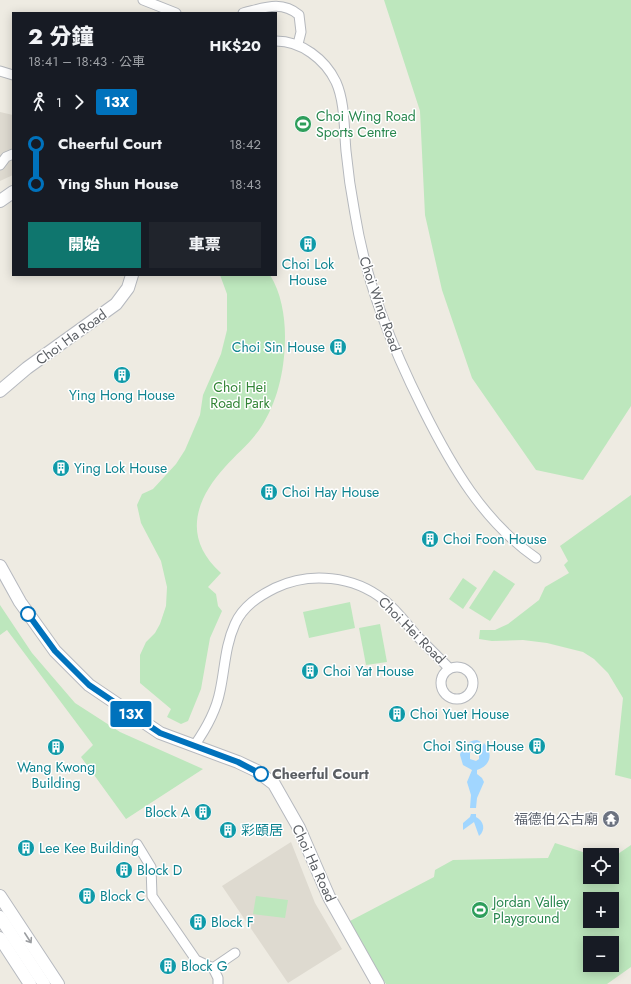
<!DOCTYPE html>
<html lang="zh-TW">
<meta charset="utf-8">
<style>
body{margin:0;font-family:Jost,"Noto Sans TC",sans-serif;background:#20242c;color:#f1f3f6;height:100vh;display:flex;flex-direction:column;font-size:15px;white-space:nowrap}
*{box-sizing:border-box;margin:0}
p{font-size:13px;color:#9ea1a6}
.icon{flex:none;width:22px;height:22px;fill:none;stroke:currentColor;stroke-width:2;stroke-linecap:round;stroke-linejoin:round}
.map{position:relative;flex:1;overflow:hidden}
.sheet{position:absolute;left:12px;top:12px;width:265px;height:264px;display:flex;flex-direction:column;background:#171b24;border-radius:0px;box-shadow:0 2px 10px #0003}
.sheet>*{flex:none}
.badge{padding:0 8px;border-radius:3px;font-size:14px;line-height:26px}
.tools{position:absolute;left:583px;top:848px;display:grid;gap:8px}
.tools a{display:grid;place-items:center;width:36px;height:36px;border-radius:0px;background:#171b24;box-shadow:0 2px 10px #0003;font-size:20px}
.map>.badge{position:absolute;translate:-50% -50%;box-shadow:0 0 0 2px #fff}
.legs{display:flex;align-items:center;gap:6px;height:44px;padding:0 16px;font-size:13px}
.legs p{margin-inline-start:auto}
.head{display:flex;align-items:center;justify-content:space-between;height:68px;padding:0 16px}
h1{font-size:22px;font-weight:800;line-height:30px}
.button{display:flex;gap:8px;margin-top:auto;padding:8px 16px}
.button a{flex:1;height:46px;border-radius:0px;background:#0f766e;color:#fff;font-size:16px;font-weight:800;line-height:46px;text-align:center}
.button a+a{background:#20242c;color:#f1f3f6}
ul{padding:0 16px;list-style:none}
li{display:flex;align-items:center;gap:14px;height:40px;font-size:15px}
li i{display:grid;place-items:center;width:6px;height:100%;margin:0 5px;background:currentColor}
li i::after{content:'';width:10px;height:10px;margin:-5px;border:3px solid;border-radius:50%;background:#171b24}
li p{margin-inline-start:auto}
li:first-child i{background:linear-gradient(#0000 50%,currentColor 0)}
li:last-child i{background:linear-gradient(currentColor 50%,#0000 0)}
.map>svg:first-child{display:block}
.education{fill:#dedad0}
.green{fill:#bde7bd;fill-rule:evenodd}
.water{fill:#a1d6ff}
.lines{fill:none;stroke-linecap:round;stroke-linejoin:round}
.street-casing{stroke:#b5b8bd;stroke-width:11}
.secondary-casing{stroke:#b6b9bf;stroke-width:14}
.street{stroke:#fff;stroke-width:9}
.secondary{stroke:#fff;stroke-width:12}
.oneway{stroke:#9c9ea1}
.line-1-casing{stroke:#fff;stroke-width:9}
.line-1{stroke:#0072bc;stroke-width:6}
.stop-1-dot{fill:#fff;stroke:#0072bc;stroke-width:2}
.labels{text-anchor:middle;dominant-baseline:central;stroke-width:3;stroke-linejoin:round;paint-order:stroke}
.leisure-label{font-size:14px;fill:#27864d;stroke:#fff;text-anchor:start}
.culture-label{font-size:14px;fill:#0d838f;stroke:#fff;text-anchor:start}
.street-label{font-size:14px;fill:#5a5e63;stroke:#fff}
.park-label{font-size:14px;fill:#318435;stroke:#fff}
.stop-label{font-size:14px;font-weight:bold;fill:#5a5e63;stroke:#fff;text-anchor:start}
.worship-label{font-size:14px;fill:#5b616d;stroke:#fff;text-anchor:end}
</style>
<div class="map">
<svg width="631" height="984" viewBox="0 0 631 984">
<rect width="100%" height="100%" fill="#eeebe2"/>
<g class="education">
<polygon points="0,112 13,115 13,175 0,181"/>
<polygon points="291,842 315,903 342,949 288,983 222,886"/>
</g>
<g class="green">
<polygon points="384,0 631,0 631,406 583,480 536,470 472,378 442,290 425,215 420,111"/>
<path d="M220 275H270C281 292 285 316 285 336 285 366 279 398 263 424 253 441 238 452 225 467 194 501 183 539 221 573L208 587 216 594 218 606 222 611 210 638 201 689 188 721 181 724 167 717 171 709 140 683V655L146 642 155 633 160 624 166 606 167 587 161 561 141 523 137 505 142 494 153 489 176 464 185 450 200 415 203 395 221 354 227 330V294Z"/>
<polygon points="631,495 631,779 615,775 623,698 608,673 594,659 583,652 547,643 523,640 492,641 479,639 480,630 495,630 508,624 539,600 545,587 569,573 564,565 568,561 560,546"/>
<polygon points="494,570 515,584 490,621 469,608"/>
<polygon points="463,578 477,588 463,609 449,599"/>
<polygon points="350,602 355,628 309,638 303,612"/>
<polygon points="0,605 32,653 75,703 120,732 203,769 126,819 81,757 93,745 7,630 0,635"/>
<polygon points="380,624 387,662 366,665 359,628"/>
<path d="M555 843 592 855H590V877H612V858L631 845V967L607 984H386L358 942 348 922 434 877 435 870 453 860 548 858ZM590 899H612V921H590ZM590 943H612V965H590Z"/>
<polygon points="256,896 288,900 285,918 253,914"/>
</g>
<g class="water">
<path d="M477 740 481 742 477 750H473L470 753V759L476 761 479 759V752L484 743C494 754 490 766 477 770V774L482 778 484 782 477 798 476 808H470L471 795 467 782 472 770 463 765 460 755C462 746 467 741 477 740Z"/>
<path d="M471 814H476V817C484 821 486 830 479 836L474 822 463 830V823L470 817Z"/>
</g>
<g class="lines">
<g class="street-casing">
<g id="street">
<polyline points="143,0 176,13"/>
<path d="M243 13C264 8 281 0 299 15L301 32 298 44"/>
<path d="M276 41C301 41 325 59 336 82 345 102 344 129 346 151 348 172 351 193 355 214 366 283 392 347 423 409 452 467 483 521 536 558"/>
<polyline points="0,71 13,75"/>
<polyline points="0,165 6,157 13,154"/>
<circle cx="457" cy="683" r="16"/>
<path d="M194 746C206 729 216 712 220 691 225 668 225 646 235 624 243 606 259 596 275 588 310 571 354 576 384 600 398 611 408 626 419 638 429 648 439 658 449 668"/>
<polyline points="137,844 151,867 152,896 196,960 213,968"/>
<polyline points="218,984 218,978 213,968 235,953"/>
</g>
</g>
<g class="secondary-casing">
<g id="secondary">
<polyline points="0,201 13,192"/>
<polyline points="0,391 27,368 116,304 128,288 132,275"/>
<polyline points="0,566 20,602 55,651 89,685 160,733 238,762 257,771 274,784 299,828 329,897 378,984"/>
<polyline points="0,896 58,984"/>
<polyline points="0,917 44,984"/>
<polyline points="0,938 30,984"/>
</g>
</g>
<use href="#street" class="street"/>
<use href="#secondary" class="secondary"/>
</g>
<defs><path id="oneway-shaft" d="M-6 0H5M1.5-3L5.5 0L1.5 3" fill="none" stroke-width="1.6" stroke-linecap="round" stroke-linejoin="round"/></defs>
<use class="oneway" href="#oneway-shaft" transform="translate(28 938) rotate(57)"/>
<g class="lines">
<g class="line-1-casing">
<polyline id="line-1" points="28,614 55,651 89,685 123,708 160,733 238,762 261,774"/>
</g>
<use href="#line-1" class="line-1"/>
</g>
<defs>
<g id="stadium-disc" transform="scale(0.9)"><circle r="9.5" fill="#2e9e5b" stroke="#fff"/><path d="M0-5a6.5 5 0 1 0 0 10a6.5 5 0 1 0 0-10ZM-3.5-1.8h7v3.6h-7Z" fill="#fff"/></g>
<g id="building-disc" transform="scale(0.9)"><circle r="9.5" fill="#0f9aa8" stroke="#fff"/><path d="M-4-6H4V6H1V3H-1V6H-4ZM-2.5-4.3h1.7v1.8h-1.7ZM.8-4.3h1.7v1.8H.8ZM-2.5-1h1.7V.8h-1.7ZM.8-1h1.7V.8H.8Z" fill="#fff"/></g>
<g id="temple-disc" transform="scale(0.9)"><circle r="9.5" fill="#6b7280" stroke="#fff"/><path d="M0-6L5-2H3V0L6.5 2.5H4V6H1.5V3h-3V6H-4V2.5H-6.5L-3 0V-2H-5Z" fill="#fff"/></g>
</defs>
<g fill-rule="evenodd">
<use href="#stadium-disc" x="303" y="124"/>
<use href="#building-disc" x="308" y="244"/>
<use href="#building-disc" x="338" y="347"/>
<use href="#building-disc" x="122" y="375"/>
<use href="#building-disc" x="61" y="468"/>
<use href="#building-disc" x="269" y="492"/>
<use href="#building-disc" x="430" y="539"/>
<use href="#building-disc" x="310" y="671"/>
<use href="#building-disc" x="397" y="714"/>
<use href="#building-disc" x="537" y="746"/>
<use href="#building-disc" x="56" y="747"/>
<use href="#building-disc" x="203" y="812"/>
<use href="#temple-disc" x="611" y="819"/>
<use href="#building-disc" x="228" y="830"/>
<use href="#building-disc" x="26" y="848"/>
<use href="#building-disc" x="124" y="870"/>
<use href="#building-disc" x="87" y="896"/>
<use href="#stadium-disc" x="480" y="910"/>
<use href="#building-disc" x="198" y="922"/>
<use href="#building-disc" x="168" y="966"/>
</g>
<g class="stop-1-dot">
<circle cx="28" cy="614" r="7"/>
<circle cx="261" cy="774" r="7"/>
</g>
<g class="labels">
<g class="leisure-label">
<text x="316" y="116">Choi Wing Road<tspan x="316" dy="16">Sports Centre</tspan></text>
<text x="493" y="902">Jordan Valley<tspan x="493" dy="16">Playground</tspan></text>
</g>
<g class="culture-label">
<text x="308" y="264" text-anchor="middle">Choi Lok<tspan x="308" dy="16">House</tspan></text>
<text x="325" y="347" text-anchor="end">Choi Sin House</text>
<text x="122" y="395" text-anchor="middle">Ying Hong House</text>
<text x="74" y="468">Ying Lok House</text>
<text x="282" y="492">Choi Hay House</text>
<text x="443" y="539">Choi Foon House</text>
<text x="323" y="671">Choi Yat House</text>
<text x="410" y="714">Choi Yuet House</text>
<text x="524" y="746" text-anchor="end">Choi Sing House</text>
<text x="56" y="767" text-anchor="middle">Wang Kwong<tspan x="56" dy="16">Building</tspan></text>
<text x="190" y="812" text-anchor="end">Block A</text>
<text x="241" y="830">彩頤居</text>
<text x="39" y="848">Lee Kee Building</text>
<text x="137" y="870">Block D</text>
<text x="100" y="896">Block C</text>
<text x="211" y="922">Block F</text>
<text x="181" y="966">Block G</text>
</g>
<g class="street-label">
<text transform="translate(380 304) rotate(71)">Choi Wing Road</text>
<text transform="translate(71 337) rotate(-36)">Choi Ha Road</text>
<text transform="translate(412 630) rotate(45)">Choi Hei Road</text>
<text transform="translate(314 863) rotate(65)">Choi Ha Road</text>
</g>
<g class="park-label">
<text x="240" y="387">Choi Hei<tspan x="240" dy="16">Road Park</tspan></text>
</g>
<g class="stop-label">
<text x="272" y="774">Cheerful Court</text>
</g>
<g class="worship-label">
<text x="598" y="819">福德伯公古廟</text>
</g>
</g>
</svg>
<div class="tools">
<a><svg class="icon" aria-label="locate" viewBox="0 0 24 24"><circle cx="12" cy="12" r="6"/><path d="M12 2v4M12 18v4M2 12h4M18 12h4"/></svg></a>
<a>+</a>
<a>−</a>
</div>
<b class="badge" style="left:131px;top:714px;background:#0072bc;color:#fff">13X</b>
<section class="sheet">
<div class="head"><div><h1>2 分鐘</h1><p>18:41 – 18:43 · 公車</p></div><b>HK$20</b></div>
<div class="legs"><svg class="icon" aria-label="walk" viewBox="0 0 24 24"><circle cx="13" cy="4" r="2"/><path d="M13 8l-2 6 4 7M11 14l-3 7M7 12l3-4h3l4 4"/></svg>1<svg class="icon" aria-label="forward" viewBox="0 0 24 24"><path d="M9 5l7 7-7 7"/></svg><b class="badge" style="background:#0072bc;color:#fff">13X</b></div>
<ul>
<li><i style="color:#0072bc"></i><b>Cheerful Court</b><p>18:42</p></li>
<li><i style="color:#0072bc"></i><b>Ying Shun House</b><p>18:43</p></li>
</ul>
<div class="button"><a>開始</a><a>車票</a></div>
</section>
</div>
